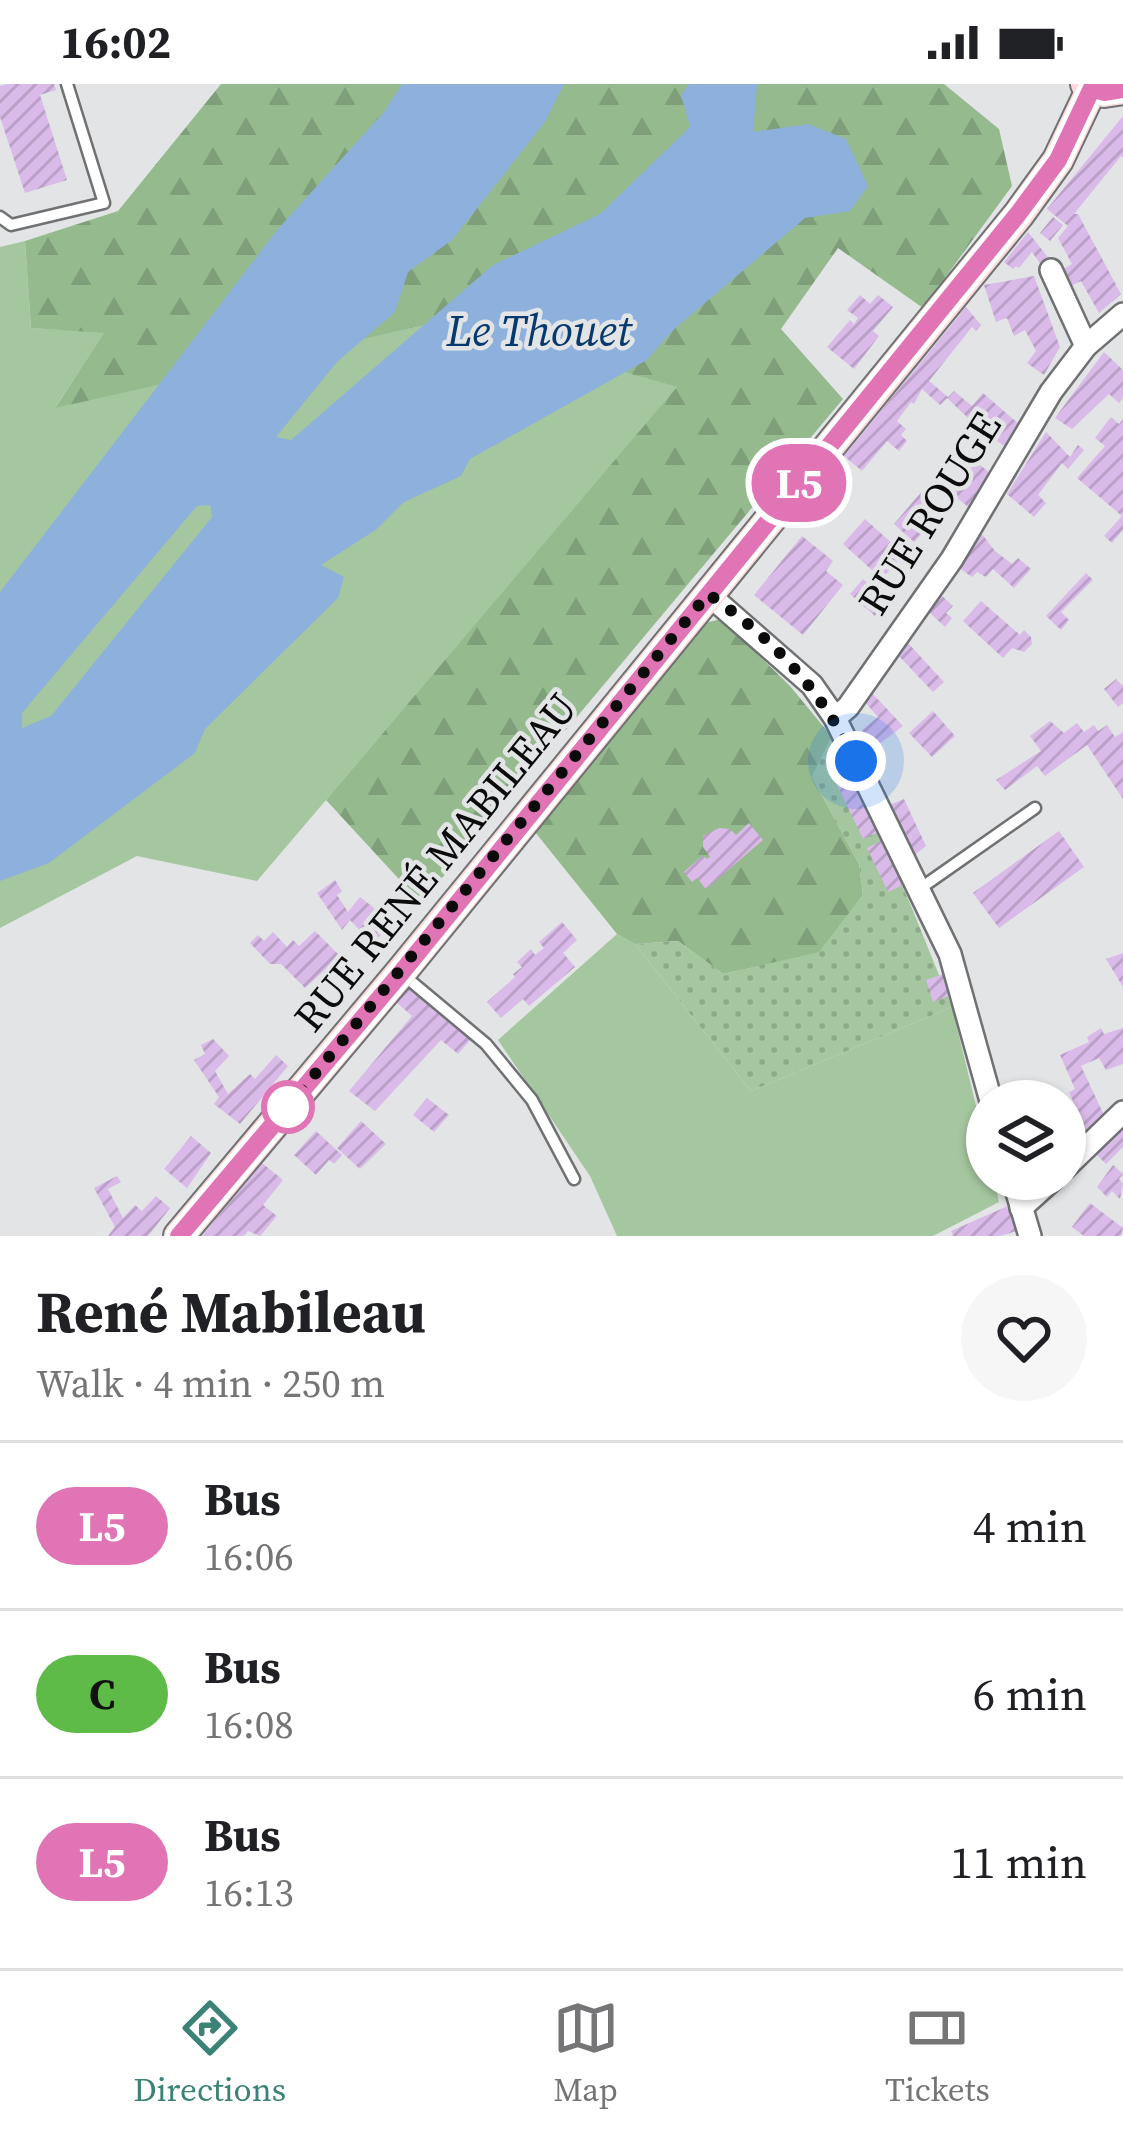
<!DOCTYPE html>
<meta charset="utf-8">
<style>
body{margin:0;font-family:"Source Serif 4",serif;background:#f6f6f6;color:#202124;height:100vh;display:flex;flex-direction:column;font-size:45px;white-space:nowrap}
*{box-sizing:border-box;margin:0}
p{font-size:39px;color:#757577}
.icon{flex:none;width:66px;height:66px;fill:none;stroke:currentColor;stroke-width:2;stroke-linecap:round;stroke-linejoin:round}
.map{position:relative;height:1152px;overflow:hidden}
.drawer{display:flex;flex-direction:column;background:#fff;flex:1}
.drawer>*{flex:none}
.badge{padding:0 24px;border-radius:39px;font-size:42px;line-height:78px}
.buttons{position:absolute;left:966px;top:996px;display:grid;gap:24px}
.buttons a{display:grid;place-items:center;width:120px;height:120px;border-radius:50%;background:#fff;box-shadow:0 3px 9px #0004;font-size:60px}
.you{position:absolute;width:60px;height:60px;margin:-30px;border:9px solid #fff;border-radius:50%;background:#1a73e8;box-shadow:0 0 0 18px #1a73e833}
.map>.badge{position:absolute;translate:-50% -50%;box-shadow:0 0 0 6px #fff}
.round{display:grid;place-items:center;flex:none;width:126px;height:126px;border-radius:63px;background:#f6f6f6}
.summary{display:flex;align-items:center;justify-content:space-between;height:204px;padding:0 36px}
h1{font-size:57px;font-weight:700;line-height:90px}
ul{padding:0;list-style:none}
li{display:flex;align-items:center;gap:36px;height:168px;padding:0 36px;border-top:3px solid #e0e0e0}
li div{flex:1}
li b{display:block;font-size:45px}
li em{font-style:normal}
li .badge{min-width:132px;font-weight:700;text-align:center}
.status{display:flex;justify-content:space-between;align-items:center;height:84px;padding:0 60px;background:#fff;direction:ltr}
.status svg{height:33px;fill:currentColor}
.dock{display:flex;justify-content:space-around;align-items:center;height:168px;border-top:3px solid #e0e0e0;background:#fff;font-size:33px;color:#757577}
.dock a{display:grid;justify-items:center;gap:6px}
.dock .on{color:#3d8277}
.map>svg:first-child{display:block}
.grass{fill:#a5c79f}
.forest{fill:url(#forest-firs)}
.garden{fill:url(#garden-dots)}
.water{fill:#8db1dc;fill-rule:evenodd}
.building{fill:url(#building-hatch)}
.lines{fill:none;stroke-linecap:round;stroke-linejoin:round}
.service-casing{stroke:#6f7172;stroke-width:15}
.minor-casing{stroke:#6f7172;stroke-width:26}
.secondary-casing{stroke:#6f7172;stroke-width:34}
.service{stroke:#fff;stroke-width:10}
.minor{stroke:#fff;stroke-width:21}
.secondary{stroke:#fadada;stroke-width:30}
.line-casing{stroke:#fff;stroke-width:27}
.line{stroke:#e174b4;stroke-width:18}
.walk{stroke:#0b0b0c;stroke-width:12;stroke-dasharray:0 21.6}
.stop-dot{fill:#fff;stroke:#e174b4;stroke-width:6}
.labels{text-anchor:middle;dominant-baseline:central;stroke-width:9;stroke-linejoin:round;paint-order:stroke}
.street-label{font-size:42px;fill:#0b0b0c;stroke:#e2e4e6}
.water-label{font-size:45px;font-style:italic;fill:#06396d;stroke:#e2e4e6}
</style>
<div class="status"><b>16:02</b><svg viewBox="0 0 49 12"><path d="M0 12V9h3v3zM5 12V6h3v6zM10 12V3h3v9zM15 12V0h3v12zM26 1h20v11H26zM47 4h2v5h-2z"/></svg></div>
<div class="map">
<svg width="1123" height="1152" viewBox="0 0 1123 1152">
<defs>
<pattern id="forest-firs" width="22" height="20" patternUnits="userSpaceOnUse" patternTransform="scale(3)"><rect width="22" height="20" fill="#94ba8e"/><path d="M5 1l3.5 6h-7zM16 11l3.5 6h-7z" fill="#7e9f79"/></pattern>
<pattern id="garden-dots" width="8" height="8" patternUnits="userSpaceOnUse" patternTransform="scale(3)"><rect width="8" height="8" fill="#a5c79f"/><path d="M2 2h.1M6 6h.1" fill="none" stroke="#8daa88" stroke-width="1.8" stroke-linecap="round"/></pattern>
<pattern id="building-hatch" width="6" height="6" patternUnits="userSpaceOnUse" patternTransform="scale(3)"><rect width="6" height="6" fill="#dabae9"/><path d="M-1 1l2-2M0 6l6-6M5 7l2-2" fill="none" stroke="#ba9fc7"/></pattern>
</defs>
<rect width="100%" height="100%" fill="#e2e4e6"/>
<g class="grass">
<polygon points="25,157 31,244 105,248 56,322 443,237 678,303 257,797 137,772 0,844 0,163"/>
<polygon points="617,850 635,860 751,1007 952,923 987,1067 987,1095 994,1095 999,1118 933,1152 617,1152 590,1092 498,956"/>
</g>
<g class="forest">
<polygon points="221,0 944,0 999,45 1012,102 923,224 838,164 781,245 843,315 421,819 326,716 677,303 443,237 55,324 104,249 31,244 25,157 118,127"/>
<polygon points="722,535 790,602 832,653 812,693 859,780 863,811 819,869 723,890 678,857 635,860 617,850 535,748 704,539"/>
</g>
<polygon class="garden" points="832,653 909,817 952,923 751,1007 635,860 678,857 723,890 819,868 863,811 859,780 812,693"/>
<path class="water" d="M402 0H564L545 38 452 156 408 188 395 228 337 278 276 353 291 356 493 181 600 130 690 43 681 11 689 0H757L753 48 808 40 846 55 868 102 850 127 805 134 672 247 647 276 470 375 461 392 404 418 377 445 321 481 344 493 338 514 205 645 195 669 49 779 0 797V508L278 145 384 28ZM210 421 212 433 51 632 22 644V629L197 422Z"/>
<g class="building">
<polygon points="8,0 54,0 56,6 40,11 67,96 25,109 0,33 0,2"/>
<polygon points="1123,32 1123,74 1121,72 1074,130 1078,130 1121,210 1099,229 1081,197 1071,202 1062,186 1072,180 1058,154 1068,142 1047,125"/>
<polygon points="1053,133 1063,141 1050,157 1040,149"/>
<polygon points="1028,148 1050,176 1042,182 1032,168 1019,184 1016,182 1013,185 1004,178"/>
<polygon points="1034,192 1060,263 1044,291 1027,279 1036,267 1025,246 1014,252 1007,234 996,238 984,201"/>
<polygon points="860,211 870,220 878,211 893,223 873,247 879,252 854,285 827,263 850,236 854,240 858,234 847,226"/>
<polygon points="966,223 981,241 976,247 972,243 929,297 948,313 954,307 972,322 983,309 1020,341 1007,364 990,352 980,335 983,331 976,325 968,334 947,314 940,321 922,305 914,320 911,318 897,337 906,345 901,351 907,357 899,367 887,357 862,387 844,372"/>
<polygon points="1104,268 1123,286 1123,314 1119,319 1109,310 1072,345 1055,334"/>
<polygon points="1111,333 1119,340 1123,335 1123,446 1112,459 1104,452 1122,432 1077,394 1105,362 1095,354"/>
<polygon points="1046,348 1070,373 1078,361 1084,366 1068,385 1062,379 1038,411 1046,419 1034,433 1007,410"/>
<polygon points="965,368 992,391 972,426 952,410 966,390 955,380"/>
<polygon points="923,406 945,425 914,458 894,440"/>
<polygon points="865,435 904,470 882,495 843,460"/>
<polygon points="981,449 995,467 1012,480 1018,474 1031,485 1014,504 993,485 986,493 977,488 972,493 959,484"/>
<polygon points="802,452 833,477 826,487 843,501 803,551 754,511"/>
<polygon points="1086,489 1093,496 1061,528 1069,536 1061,546 1046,532"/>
<polygon points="863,495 887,517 875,532 850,510"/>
<polygon points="941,511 953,522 946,529 952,534 945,543 929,528"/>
<polygon points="981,517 1020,551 1024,546 1031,553 1032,560 1024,568 1012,564 1003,574 963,537"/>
<polygon points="907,558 944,598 933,608 898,571"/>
<polygon points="1116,595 1123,602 1123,619 1118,623 1104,605"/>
<polygon points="871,608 903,642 866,670 862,646 878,633 865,618"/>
<polygon points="933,627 955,652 932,673 909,649"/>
<polygon points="1050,637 1064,649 1077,639 1084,648 1094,641 1098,647 1107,641 1115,653 1123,648 1123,715 1087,661 1045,692 1037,682 1005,706 996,696 1041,667 1030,652"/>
<polygon points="841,665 879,748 863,755 830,686 835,682 831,675"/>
<polygon points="904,715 926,762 911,774 887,722"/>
<polygon points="749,739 763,756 706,805 697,794 692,798 684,788 703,771 707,775 710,773 703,763 703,752 719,744 730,745 736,751"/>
<polygon points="1059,747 1084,783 999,844 973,809"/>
<polygon points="883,756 905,800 888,808 867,764"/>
<polygon points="335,796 342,807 337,811 348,828 360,813 392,838 373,860 350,836 342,846 317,809"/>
<polygon points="562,838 577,856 563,869 575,883 529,922 523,915 501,934 487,918 515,893 513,890 522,883 517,878 531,865 535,871 544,864 539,858"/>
<polygon points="315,847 340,872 305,904 281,880 270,880 250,859 258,851 264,857 273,848 287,863 293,856 299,862"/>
<polygon points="1123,869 1123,903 1106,875"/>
<polygon points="943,890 951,911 933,918 926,896"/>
<polygon points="409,903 471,955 458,970 441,956 375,1027 349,1007 412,932 396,918"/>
<polygon points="1101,944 1104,950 1123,944 1123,980 1106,986 1099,974 1081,982 1104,1031 1079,1056 1065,1041 1065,1036 1077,1026 1069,1008 1075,1005 1060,971 1089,958 1087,953"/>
<polygon points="213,955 229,972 215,987 228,1010 250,990 255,995 276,971 288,982 240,1040 214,1020 219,1013 194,976 205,970 201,961"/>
<polygon points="427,1014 449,1031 434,1048 413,1031"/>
<polygon points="361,1037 386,1060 360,1085 337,1064"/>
<polygon points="1123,1038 1123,1063 1106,1080 1096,1070 1092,1075 1089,1071"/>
<polygon points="316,1047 342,1071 334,1080 329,1076 316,1091 294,1071"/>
<polygon points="191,1052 211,1069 187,1104 164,1085"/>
<polygon points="262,1079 283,1096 263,1121 277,1132 260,1152 248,1147 244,1152 202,1152"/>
<polygon points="1113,1081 1123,1090 1119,1095 1123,1100 1120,1115 1112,1107 1107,1113 1097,1103"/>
<polygon points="117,1092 121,1098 108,1105 123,1134 135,1121 142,1127 156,1112 170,1124 148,1152 108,1152 115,1143 94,1104"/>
<polygon points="1090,1119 1123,1144 1121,1152 1084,1152 1072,1143"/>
<polygon points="1010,1121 1017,1147 1000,1152 953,1152 951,1147"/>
</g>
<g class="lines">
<g class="service-casing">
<g id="service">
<polyline points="0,133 11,141 104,119 67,0"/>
<polyline points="918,806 1035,724"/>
<polyline points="401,889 486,960 532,1016 574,1095"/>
</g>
</g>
<g class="minor-casing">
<g id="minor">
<polyline points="1051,186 1086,262"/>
<polyline points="708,510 812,601 835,634 950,870 991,1017"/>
<polyline points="835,634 848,623 952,475 1051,308 1086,262 1123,230"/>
<polyline points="1065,1084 1123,1028"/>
<polyline points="1013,1095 1030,1152"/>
<polyline points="1021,1124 1053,1095"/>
</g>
</g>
<g class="secondary-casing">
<g id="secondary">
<polyline points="1086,0 1104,8 1123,5"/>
<polyline points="179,1152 401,888 1019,130 1058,76 1092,4"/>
</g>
</g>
<use href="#service" class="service"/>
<use href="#minor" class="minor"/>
<use href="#secondary" class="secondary"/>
</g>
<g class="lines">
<g class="line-casing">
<polyline id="line" points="179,1152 401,889 1018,130 1058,76 1092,4 1104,8 1123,5"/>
</g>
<use href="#line" class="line"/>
<path class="walk" d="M288 1023 708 510C774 555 821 606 856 677"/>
</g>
<circle class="stop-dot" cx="288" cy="1023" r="24"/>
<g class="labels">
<g class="street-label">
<text transform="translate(929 429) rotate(-58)">RUE ROUGE</text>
<text transform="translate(435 778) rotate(-51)">RUE RENÉ MABILEAU</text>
</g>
<g class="water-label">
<text x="539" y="246">Le Thouet</text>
</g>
</g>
</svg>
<div class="buttons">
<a><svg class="icon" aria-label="layers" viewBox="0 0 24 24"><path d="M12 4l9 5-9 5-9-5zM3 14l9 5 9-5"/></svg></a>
</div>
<div class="you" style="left:856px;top:677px"></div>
<b class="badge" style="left:799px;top:399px;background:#e174b4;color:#fff">L5</b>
</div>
<section class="drawer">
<div class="summary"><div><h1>René Mabileau</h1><p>Walk · 4 min · 250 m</p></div><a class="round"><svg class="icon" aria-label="heart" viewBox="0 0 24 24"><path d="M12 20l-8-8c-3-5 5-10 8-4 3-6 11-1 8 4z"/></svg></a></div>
<ul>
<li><span class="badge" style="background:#e174b4;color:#fff">L5</span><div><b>Bus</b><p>16:06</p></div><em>4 min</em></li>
<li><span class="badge" style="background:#5fbb47;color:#111">C</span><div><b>Bus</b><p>16:08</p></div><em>6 min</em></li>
<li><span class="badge" style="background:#e174b4;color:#fff">L5</span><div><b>Bus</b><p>16:13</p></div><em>11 min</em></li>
</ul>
</section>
<nav class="dock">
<a class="on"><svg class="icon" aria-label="directions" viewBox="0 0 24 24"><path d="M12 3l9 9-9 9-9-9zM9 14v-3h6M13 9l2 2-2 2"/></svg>Directions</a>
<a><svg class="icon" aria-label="map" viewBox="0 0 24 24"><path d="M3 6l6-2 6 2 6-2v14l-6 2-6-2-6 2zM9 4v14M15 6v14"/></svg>Map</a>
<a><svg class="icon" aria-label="tickets" viewBox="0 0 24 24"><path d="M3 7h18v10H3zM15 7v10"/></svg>Tickets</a>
</nav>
